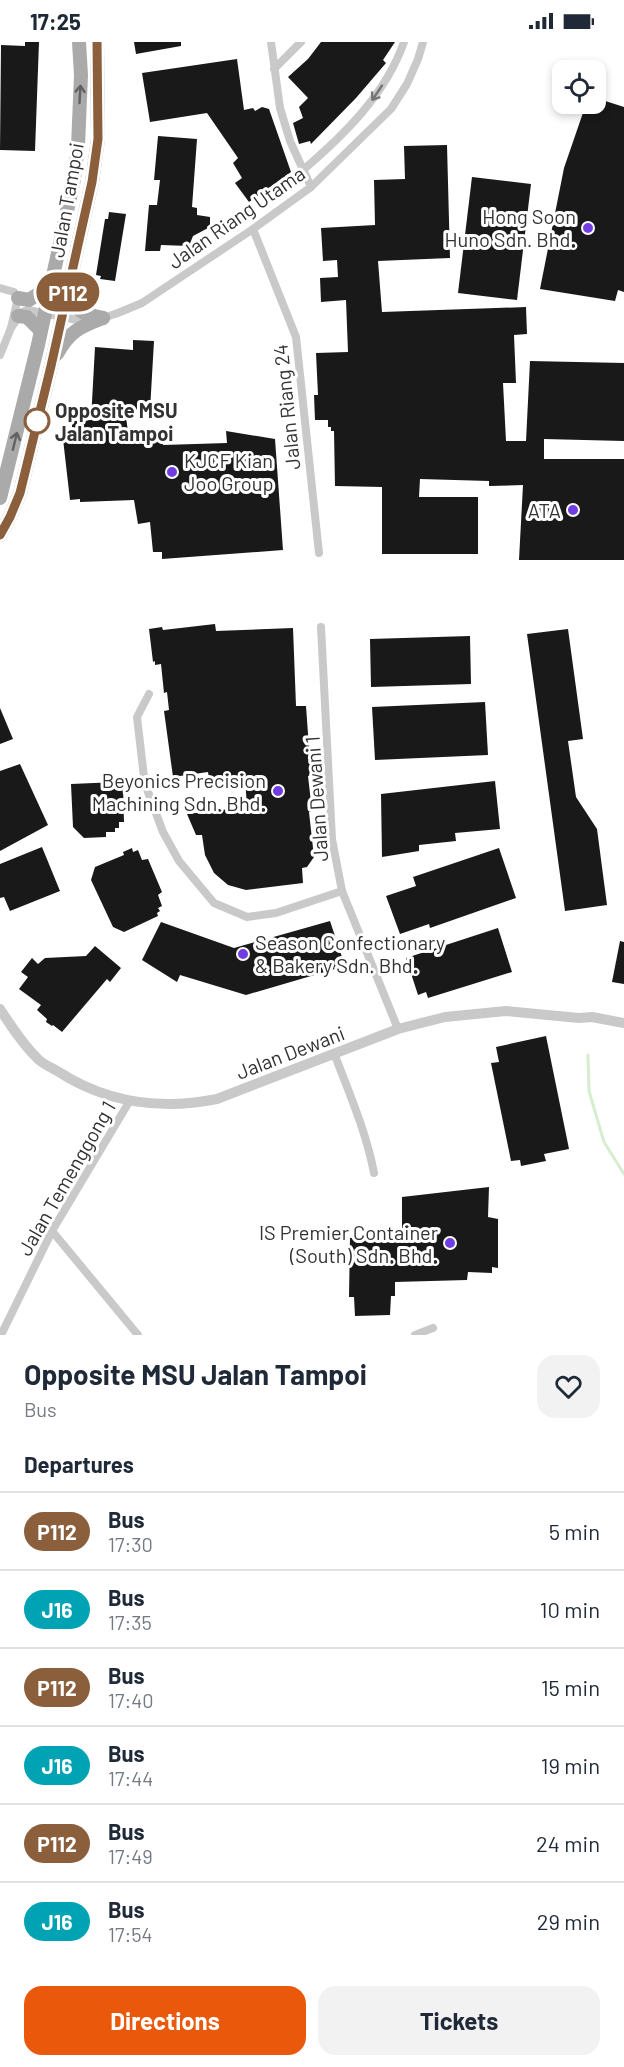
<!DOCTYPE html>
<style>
body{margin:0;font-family:Barlow,sans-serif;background:#f2f2f3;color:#1f2937;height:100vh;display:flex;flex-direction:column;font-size:22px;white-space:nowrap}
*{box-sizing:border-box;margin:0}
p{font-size:20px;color:#747a83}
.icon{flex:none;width:33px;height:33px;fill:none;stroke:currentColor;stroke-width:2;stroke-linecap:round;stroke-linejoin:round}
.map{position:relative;height:1293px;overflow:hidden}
.side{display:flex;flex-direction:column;background:#fff;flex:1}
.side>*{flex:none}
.badge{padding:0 12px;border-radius:20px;font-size:21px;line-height:39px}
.controls{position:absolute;left:552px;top:18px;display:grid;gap:12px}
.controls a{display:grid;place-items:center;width:54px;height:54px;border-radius:12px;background:#fff;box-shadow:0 3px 9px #0003;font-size:30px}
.map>.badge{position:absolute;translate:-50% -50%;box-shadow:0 0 0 3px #fff}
h2{padding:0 24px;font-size:22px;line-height:54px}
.round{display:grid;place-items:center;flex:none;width:63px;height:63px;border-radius:18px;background:#f2f2f3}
.head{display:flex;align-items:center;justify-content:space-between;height:102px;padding:0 24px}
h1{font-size:28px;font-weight:700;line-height:45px}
.button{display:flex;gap:12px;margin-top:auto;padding:12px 24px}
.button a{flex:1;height:69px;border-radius:18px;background:#ea580c;color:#fff;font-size:24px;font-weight:700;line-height:69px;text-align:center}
.button a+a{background:#f2f2f3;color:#1f2937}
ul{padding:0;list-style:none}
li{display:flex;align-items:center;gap:18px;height:78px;padding:0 24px;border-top:2px solid #e0e1e3}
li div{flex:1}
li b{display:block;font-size:22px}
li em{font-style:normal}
li .badge{min-width:66px;font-weight:700;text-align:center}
.status{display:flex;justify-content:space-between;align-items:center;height:42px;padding:0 30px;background:#fff;direction:ltr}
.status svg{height:16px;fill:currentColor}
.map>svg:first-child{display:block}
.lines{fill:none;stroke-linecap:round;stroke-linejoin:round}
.stream{stroke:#d6edcf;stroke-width:3}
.building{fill:#191919}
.minor{stroke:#c9c9c9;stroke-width:8}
.tertiary{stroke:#c9c9c9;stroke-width:10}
.primary{stroke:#aaa;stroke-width:14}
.oneway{stroke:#767676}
.oneway2{stroke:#626262}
.line-casing{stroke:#fff;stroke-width:14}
.line{stroke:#8b5e3c;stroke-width:9}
.poi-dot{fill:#703de0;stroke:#fff;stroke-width:2}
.stop-dot{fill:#fff;stroke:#8b5e3c;stroke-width:3}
.labels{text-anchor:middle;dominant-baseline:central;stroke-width:6;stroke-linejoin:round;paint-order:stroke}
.street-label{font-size:20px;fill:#323232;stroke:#fff}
.poi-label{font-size:20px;fill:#323232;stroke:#fff;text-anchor:end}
.stop-label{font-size:20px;font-weight:bold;fill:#323232;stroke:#fff;text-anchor:start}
</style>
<div class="status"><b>17:25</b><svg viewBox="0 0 49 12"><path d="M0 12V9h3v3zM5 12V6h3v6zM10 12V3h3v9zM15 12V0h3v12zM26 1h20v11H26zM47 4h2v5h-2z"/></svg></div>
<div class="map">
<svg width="624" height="1293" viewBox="0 0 624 1293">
<rect width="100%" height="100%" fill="#fff"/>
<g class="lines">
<polyline class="stream" points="588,1013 589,1049 604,1100 624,1132"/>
</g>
<g class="building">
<polygon points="25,0 39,0 35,109 0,108 1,3 25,4"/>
<polygon points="134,0 181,0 181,4 136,12"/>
<polygon points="321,0 395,0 383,18 386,21 356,56 311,102 310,99 299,102 293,81 303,76 299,65 308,56 288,35 308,17"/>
<polygon points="237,17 244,68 253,66 255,69 262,65 269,67 291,130 249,160 235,141 242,136 233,121 238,116 207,71 150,80 142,31"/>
<polygon points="596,56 624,65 624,250 618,248 615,259 540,247 564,126 586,62 596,62"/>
<polygon points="158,94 197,97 192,165 197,166 197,173 210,175 210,185 193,194 189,204 161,203 160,209 145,209 149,163 157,163 160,138 154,138"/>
<polygon points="447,103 450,216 378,219 382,270 526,265 527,292 514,293 516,341 503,341 506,399 526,399 530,319 624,321 624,399 544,397 544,417 624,417 624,518 519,518 523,443 489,444 489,439 420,437 419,455 478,455 478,512 382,512 382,445 335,444 334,389 331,389 331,385 328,385 328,378 315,378 314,353 318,353 316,311 348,310 346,258 321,260 320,236 338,235 337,218 323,219 321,186 375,183 374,138 405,137 404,104"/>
<polygon points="472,135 531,142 517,258 458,251"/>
<polygon points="109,170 126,172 115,239 100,237 101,234 96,233 105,177 108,177"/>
<polygon points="133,298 154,299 150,368 125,367 128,390 160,390 163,403 227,401 226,389 275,397 283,508 162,517 162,510 153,510 150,480 138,482 134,458 80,460 80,457 70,458 63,397 72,396 72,379 91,378 95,305 133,308"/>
<polygon points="215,582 216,589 293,586 296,664 306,664 311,733 308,734 312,769 309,770 314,815 307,825 302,826 303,841 246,848 228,843 214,831 205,813 202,793 196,793 187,772 247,765 245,736 211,748 208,730 173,735 164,669 169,668 167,650 164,651 161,622 155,623 155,619 153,620 149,587 162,585 163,588"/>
<polygon points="568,587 583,697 568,699 576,755 597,787 607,863 565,869 527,592"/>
<polygon points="470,594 471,642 371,645 370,597"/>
<polygon points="485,660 488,713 375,718 372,665"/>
<polygon points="0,666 13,697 0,702"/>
<polygon points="20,722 48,783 0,809 0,729"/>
<polygon points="495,739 500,787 455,791 456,799 419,803 419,809 382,815 381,752"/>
<polygon points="117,740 117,745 123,745 124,780 119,780 119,786 115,786 115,790 106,790 106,795 84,796 73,785 71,742"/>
<polygon points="42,805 60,849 10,869 4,855 0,856 0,822"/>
<polygon points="132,806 133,810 138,808 142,818 148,817 162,850 158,853 162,864 158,866 160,869 157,871 158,874 124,890 113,885 91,838 95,825 124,813 123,810"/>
<polygon points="499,806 516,856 430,886 429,882 400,892 386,854 416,844 413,835"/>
<polygon points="330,879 345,924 246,953 180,933 177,940 142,918 161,880 234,906"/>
<polygon points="498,886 512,930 428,956 426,950 418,953 406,916"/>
<polygon points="620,899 624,900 624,942 612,940"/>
<polygon points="95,904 121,926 110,940 107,937 62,990 53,983 52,984 46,980 47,977 37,968 41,963 19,947 28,935 21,930 32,916 38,922 45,916 86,914"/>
<polygon points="546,994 569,1107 544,1112 546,1119 521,1124 520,1118 511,1119 491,1021 499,1020 496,1005"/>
<polygon points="489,1145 488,1175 498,1177 498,1226 492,1225 492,1231 468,1230 467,1238 395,1240 395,1254 391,1254 390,1273 355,1274 354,1255 349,1255 350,1196 402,1197 402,1155"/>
</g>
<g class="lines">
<g class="minor">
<polyline points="271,0 280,66 290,99 311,145"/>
<polyline points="274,27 301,0"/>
<path d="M303 128C344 93 386 52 404 0"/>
<polyline points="253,187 296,295 319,511"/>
<polyline points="0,246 14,250 18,256 11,286 0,313"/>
<polyline points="11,286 22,270 28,268 77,278 103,276 118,271 142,261 253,187 311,145 391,67 407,42 418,17 423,0"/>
<polyline points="321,585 332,797 342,849 398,987"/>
<polyline points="149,652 137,675 144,735 148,750 163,790 179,819 214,861 247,875 276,871 342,849"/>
<path d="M334 1011C349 1051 366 1089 374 1131"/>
<polyline points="52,1189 138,1293"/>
<polyline points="1,1293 52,1189 129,1060"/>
<polyline points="415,1293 433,1286"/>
</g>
<path class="tertiary" d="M0 967C11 984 24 1004 39 1018 45 1023 52 1026 59 1030 107 1061 162 1068 217 1057L398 987 445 975 506 969 579 976 592 975 624 981"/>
<g class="primary">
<path d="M71 247C74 270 82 272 103 276"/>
<polyline points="18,256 29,258 50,244"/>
<polyline points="18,274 27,275 40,288"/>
<path d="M57 312C69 290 79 285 103 276"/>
<polyline points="0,456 38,303 74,137 78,104 81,33 79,0"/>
<polyline points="0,493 10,475 20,451 51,324 92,140 98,97 97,0"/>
</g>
</g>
<defs><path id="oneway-shaft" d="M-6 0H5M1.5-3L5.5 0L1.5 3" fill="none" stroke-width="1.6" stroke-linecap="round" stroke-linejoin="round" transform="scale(1.5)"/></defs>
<use class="oneway" href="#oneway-shaft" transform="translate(377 51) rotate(124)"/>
<g class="oneway2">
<use href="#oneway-shaft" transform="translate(80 52) rotate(-87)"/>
<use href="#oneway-shaft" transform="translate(15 399) rotate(-76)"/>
</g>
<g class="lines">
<g class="line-casing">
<polyline id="line" points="0,493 10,475 20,451 51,324 92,140 98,97 97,0"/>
</g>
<use href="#line" class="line"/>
</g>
<g class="poi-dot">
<circle cx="588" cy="186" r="6"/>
<circle cx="172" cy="430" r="6"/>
<circle cx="573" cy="468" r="6"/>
<circle cx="278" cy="749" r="6"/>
<circle cx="243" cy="912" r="6"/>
<circle cx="450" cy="1201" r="6"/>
</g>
<circle class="stop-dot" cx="37" cy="379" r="12"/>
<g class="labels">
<g class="street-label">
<text transform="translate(66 158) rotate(-80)">Jalan Tampoi</text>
<text transform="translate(236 175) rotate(-35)">Jalan Riang Utama</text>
<text transform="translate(286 365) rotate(-96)">Jalan Riang 24</text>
<text transform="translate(316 757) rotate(-94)">Jalan Dewani 1</text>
<text transform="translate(290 1010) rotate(-21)">Jalan Dewani</text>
<text transform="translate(66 1136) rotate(-60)">Jalan Temenggong 1</text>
</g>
<g class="poi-label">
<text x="576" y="174">Hong Soon<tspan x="576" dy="23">Huno Sdn. Bhd.</tspan></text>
<text x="184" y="418" text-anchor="start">KJCF Kian<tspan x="184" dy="23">Joo Group</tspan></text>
<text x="561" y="468">ATA</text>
<text x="266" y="738">Beyonics Precision<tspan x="266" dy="23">Machining Sdn. Bhd.</tspan></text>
<text x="255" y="900" text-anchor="start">Season Confectionary<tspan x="255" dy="23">&amp; Bakery Sdn. Bhd.</tspan></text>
<text x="438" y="1190">IS Premier Container<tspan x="438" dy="23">(South) Sdn. Bhd.</tspan></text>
</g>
<g class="stop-label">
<text x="55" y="368">Opposite MSU<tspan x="55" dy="23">Jalan Tampoi</tspan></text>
</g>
</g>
</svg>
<div class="controls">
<a><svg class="icon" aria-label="locate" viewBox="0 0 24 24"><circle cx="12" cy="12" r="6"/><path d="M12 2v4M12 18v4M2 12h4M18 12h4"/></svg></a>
</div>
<b class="badge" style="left:68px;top:250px;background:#8b5e3c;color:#fff">P112</b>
</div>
<section class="side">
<div class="head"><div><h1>Opposite MSU Jalan Tampoi</h1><p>Bus</p></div><a class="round"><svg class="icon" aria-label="heart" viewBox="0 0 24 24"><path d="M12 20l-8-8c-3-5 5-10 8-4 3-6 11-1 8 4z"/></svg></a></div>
<h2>Departures</h2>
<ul>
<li><span class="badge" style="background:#8b5e3c;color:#fff">P112</span><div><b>Bus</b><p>17:30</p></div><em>5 min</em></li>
<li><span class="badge" style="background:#00a3b4;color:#fff">J16</span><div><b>Bus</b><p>17:35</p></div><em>10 min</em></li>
<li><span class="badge" style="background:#8b5e3c;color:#fff">P112</span><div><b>Bus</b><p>17:40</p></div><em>15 min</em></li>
<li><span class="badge" style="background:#00a3b4;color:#fff">J16</span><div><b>Bus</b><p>17:44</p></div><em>19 min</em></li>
<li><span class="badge" style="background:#8b5e3c;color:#fff">P112</span><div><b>Bus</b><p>17:49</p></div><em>24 min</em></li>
<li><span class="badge" style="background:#00a3b4;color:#fff">J16</span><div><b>Bus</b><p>17:54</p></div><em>29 min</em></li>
</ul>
<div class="button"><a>Directions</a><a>Tickets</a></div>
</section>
